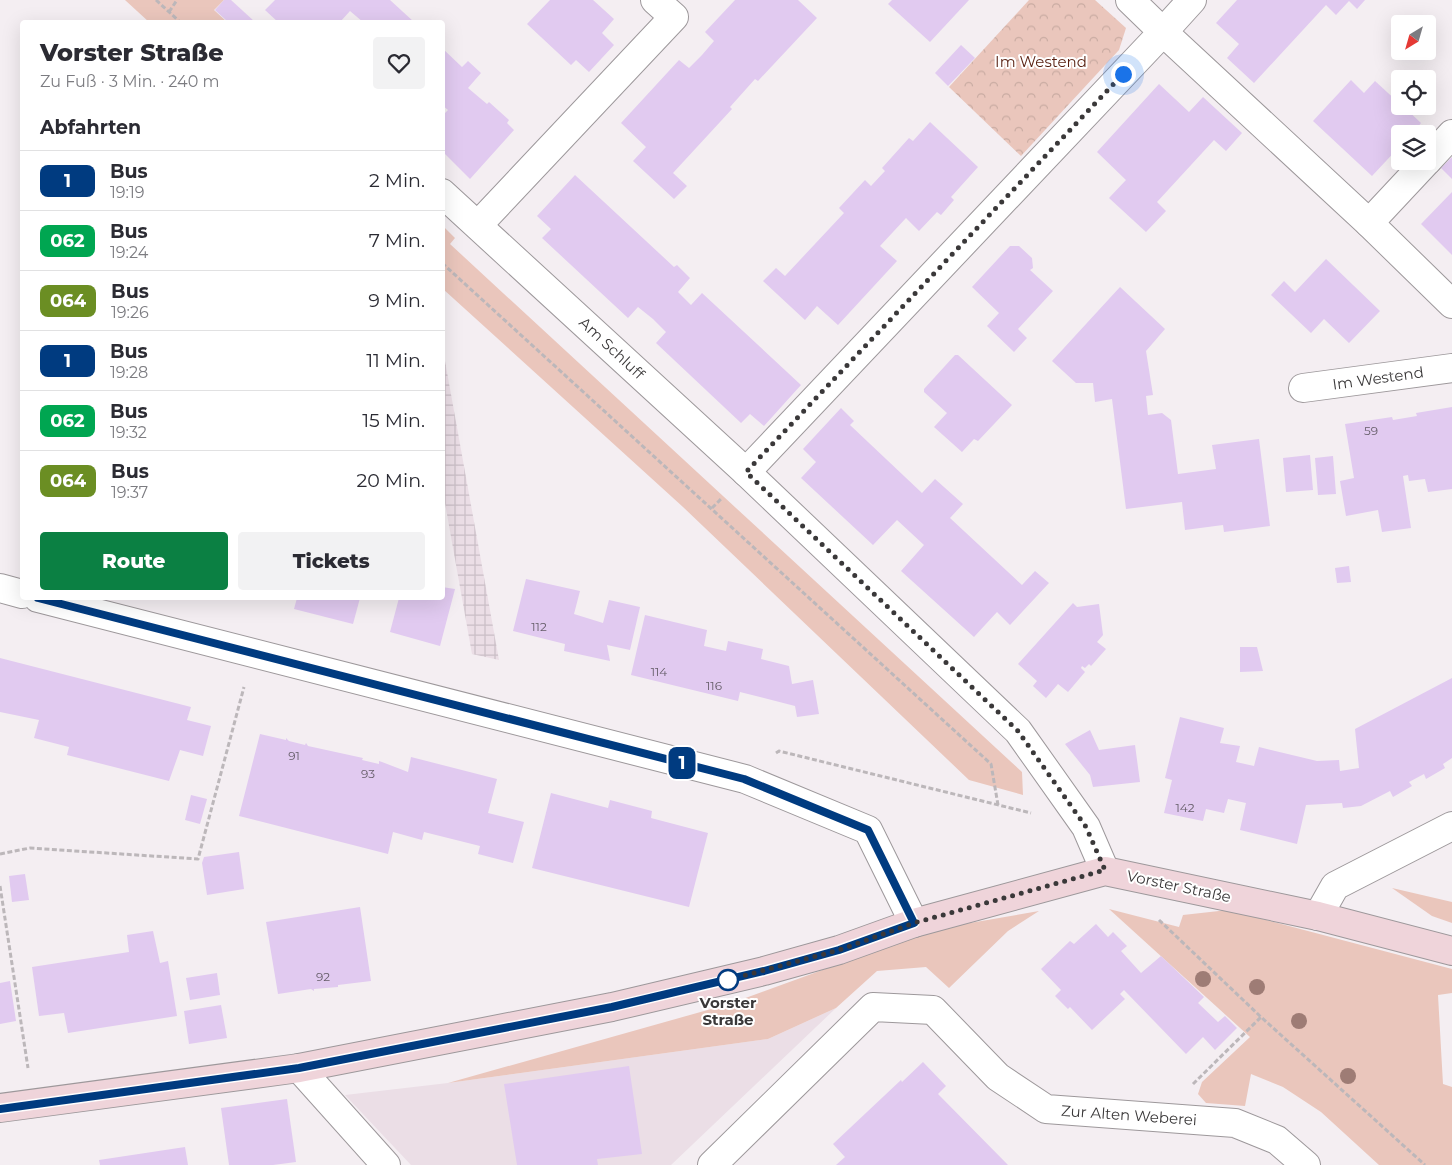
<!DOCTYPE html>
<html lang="de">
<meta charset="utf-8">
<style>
body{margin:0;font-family:Montserrat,sans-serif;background:#f2f2f3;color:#2b2b33;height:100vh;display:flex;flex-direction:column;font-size:19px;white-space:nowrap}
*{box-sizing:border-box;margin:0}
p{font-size:16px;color:#7c7c81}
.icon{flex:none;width:28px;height:28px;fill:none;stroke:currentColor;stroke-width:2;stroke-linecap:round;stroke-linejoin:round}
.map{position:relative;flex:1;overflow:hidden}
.sheet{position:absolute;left:20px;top:20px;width:425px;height:580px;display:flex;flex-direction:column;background:#fff;border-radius:5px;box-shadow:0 5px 20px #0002}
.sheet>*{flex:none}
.badge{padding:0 10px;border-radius:8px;font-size:18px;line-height:32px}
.needle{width:32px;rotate:217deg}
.tools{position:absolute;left:1391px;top:15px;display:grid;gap:10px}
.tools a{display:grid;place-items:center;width:45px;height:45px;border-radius:5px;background:#fff;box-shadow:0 5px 20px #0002;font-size:25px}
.you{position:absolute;width:25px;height:25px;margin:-12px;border:4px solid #fff;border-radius:50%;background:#1a73e8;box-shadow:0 0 0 8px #1a73e833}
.map>.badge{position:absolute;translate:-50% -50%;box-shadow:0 0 0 2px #fff}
h2{padding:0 20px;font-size:19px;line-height:45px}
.round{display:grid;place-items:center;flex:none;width:52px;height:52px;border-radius:5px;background:#f2f2f3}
.headline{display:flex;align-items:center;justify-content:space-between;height:85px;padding:0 20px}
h1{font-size:24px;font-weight:800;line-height:38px}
.action{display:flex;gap:10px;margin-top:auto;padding:10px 20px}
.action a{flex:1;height:58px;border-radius:5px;background:#0b8043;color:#fff;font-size:20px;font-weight:800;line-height:58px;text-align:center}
.action a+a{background:#f2f2f3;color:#2b2b33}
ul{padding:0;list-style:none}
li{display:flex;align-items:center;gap:15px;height:60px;padding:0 20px;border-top:1px solid #e1e1e2}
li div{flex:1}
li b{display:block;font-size:19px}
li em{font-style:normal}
li .badge{min-width:55px;font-weight:700;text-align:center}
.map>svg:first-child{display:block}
.built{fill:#ebdee6}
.industrial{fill:url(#industrial-grid)}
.grass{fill:#eac6bc}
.park{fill:url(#park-crowns)}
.building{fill:#e1caf0}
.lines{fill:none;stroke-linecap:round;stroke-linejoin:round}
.street-casing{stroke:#9d989b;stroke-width:30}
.secondary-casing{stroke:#9d989b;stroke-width:30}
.path{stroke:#bcb7ba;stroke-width:3;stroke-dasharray:5 2.5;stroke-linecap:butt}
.street{stroke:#fff;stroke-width:28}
.secondary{stroke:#efd4da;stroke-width:28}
.tree{fill:#9e7c75}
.line-casing{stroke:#fff;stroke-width:11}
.line{stroke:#003b80;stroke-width:8}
.walk{stroke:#3a3839;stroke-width:5;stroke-dasharray:0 9}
.stop-dot{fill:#fff;stroke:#003b80;stroke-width:2.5}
.labels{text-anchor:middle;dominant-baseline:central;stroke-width:4;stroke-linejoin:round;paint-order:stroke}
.number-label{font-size:12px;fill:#645c67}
.park-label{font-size:15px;fill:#571e0f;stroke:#fff}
.street-label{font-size:15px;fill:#3a3839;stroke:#fff}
.stop-label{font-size:15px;font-weight:bold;fill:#3a3839;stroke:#fff}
</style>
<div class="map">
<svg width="1452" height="1165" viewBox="0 0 1452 1165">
<defs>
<pattern id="industrial-grid" width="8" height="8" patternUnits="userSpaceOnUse" patternTransform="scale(1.25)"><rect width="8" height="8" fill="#ebdee6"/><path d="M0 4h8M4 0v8" fill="none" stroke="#cabfc6"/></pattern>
<pattern id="park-crowns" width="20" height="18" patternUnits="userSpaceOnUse" patternTransform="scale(1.25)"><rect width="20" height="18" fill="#eac6bc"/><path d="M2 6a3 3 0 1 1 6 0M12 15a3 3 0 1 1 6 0" fill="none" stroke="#c9aba2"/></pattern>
</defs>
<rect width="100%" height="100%" fill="#f4eef2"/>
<polygon class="built" points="836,1008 671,1165 411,1165 345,1095 448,1083 768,1039"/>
<polygon class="industrial" points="443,350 499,660 472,654 443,492"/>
<g class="grass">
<polygon points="125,0 224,0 214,10 227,22 149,22"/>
<polygon points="443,226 455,238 450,244 1022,772 1023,795 969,780 683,507 443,289"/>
<polygon points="1392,888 1452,902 1452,923 1432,916"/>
<polygon points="1109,909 1179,927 1183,915 1228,910 1452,969 1452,993 1438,995 1443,1084 1452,1087 1452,1165 1379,1165 1321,1112 1283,1087 1251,1074 1245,1106 1206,1103 1198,1094 1202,1082 1250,1037"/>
<polygon points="1039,911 1008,931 949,988 926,967 877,971 836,1008 768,1039 448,1083 729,1004 935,929"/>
</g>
<polygon class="park" points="1029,0 1095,0 1126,28 1119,50 1021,156 949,87"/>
<g class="building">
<polygon points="224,0 231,0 255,22 228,22 215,10"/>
<polygon points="275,0 390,0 414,22 363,22 350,11 340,22 278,22 265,10"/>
<polygon points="550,0 593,0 614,19 602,33 614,45 589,72 576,60 571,65 527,24"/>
<polygon points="735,0 798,0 817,18 758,81 755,79 730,107 732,109 673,173 687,186 674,199 633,161 646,147 621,123 679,60 689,68 702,55 714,41 705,32"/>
<polygon points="892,0 969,0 930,42 888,4"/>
<polygon points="1237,0 1365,0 1357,9 1349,1 1336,15 1326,5 1254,83 1227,58 1239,44 1216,23"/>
<polygon points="961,45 975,58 948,86 935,73"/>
<polygon points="442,48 462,67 468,61 481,73 468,88 487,104 489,102 509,120 507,123 514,130 470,179 442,151 442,116 448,110 442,105"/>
<polygon points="1351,80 1364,93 1375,81 1400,104 1400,106 1403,106 1421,123 1412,134 1400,134 1400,146 1372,176 1313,121"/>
<polygon points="1159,84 1189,112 1203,97 1242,133 1226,151 1214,140 1157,202 1166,211 1146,232 1109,198 1126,180 1097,152"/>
<polygon points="930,122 978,167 951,197 954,200 941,215 937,212 919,231 906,218 880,246 897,261 838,325 817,306 805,320 763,281 776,268 785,276 844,213 839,208 865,180 871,186 885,171 882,168 909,138 913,141"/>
<polygon points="1452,157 1452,179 1441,168"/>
<polygon points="575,175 674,267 677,265 690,278 678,292 691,305 702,293 801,385 764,426 750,414 741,423 656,343 666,332 653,319 638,307 628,318 542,238 551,229 537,216"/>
<polygon points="1452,192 1452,255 1421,224"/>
<polygon points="1010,246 1019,246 1032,258 1033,268 1030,270 1053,291 1018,329 1027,338 1014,352 987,326 999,313 972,287"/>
<polygon points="1326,259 1380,311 1349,343 1324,319 1311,333 1271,295 1284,281 1295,292"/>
<polygon points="1120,287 1165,329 1146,351 1153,395 1146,396 1148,415 1162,413 1171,420 1178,474 1216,469 1212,445 1259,439 1270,526 1224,532 1223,525 1185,530 1182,502 1126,509 1112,399 1095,402 1093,383 1076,383 1052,361"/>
<polygon points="955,355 958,355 1012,405 978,441 974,439 962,452 934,427 947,413 924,392 924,389"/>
<polygon points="1452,407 1452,489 1428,492 1425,479 1409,481 1408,475 1403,476 1411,528 1382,532 1378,510 1346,516 1340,481 1354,478 1345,424 1392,417 1393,420 1417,416 1416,413"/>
<polygon points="841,408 854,421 850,425 922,493 935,479 963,504 950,518 1022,585 1035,571 1049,583 1010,625 997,612 974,637 901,571 924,545 897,520 873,545 801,478 816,462 803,449"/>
<polygon points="1310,455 1313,490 1286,492 1283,458"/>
<polygon points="1333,456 1336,494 1318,495 1315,458"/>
<polygon points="1349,566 1351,582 1337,583 1335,568"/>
<polygon points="526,579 580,591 574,614 603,623 609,600 640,607 630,650 607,645 610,661 564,651 565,644 513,631"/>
<polygon points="442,587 455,589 440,646 390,632 399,598 442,598"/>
<polygon points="297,598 360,598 353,624 294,609"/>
<polygon points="1073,603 1077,607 1099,604 1103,635 1097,642 1106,649 1091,666 1089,664 1085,668 1082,666 1081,668 1085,672 1068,692 1058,684 1046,698 1033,686 1037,681 1018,664"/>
<polygon points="645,615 707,630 704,646 726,651 728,641 763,649 761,659 789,666 792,684 813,680 819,714 797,717 795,706 740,692 738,701 631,675"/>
<polygon points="1240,647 1257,647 1263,671 1240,672"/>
<polygon points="0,658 191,707 187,720 211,726 203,756 180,750 169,781 67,755 69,747 34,738 39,720 0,712"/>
<polygon points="1452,678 1452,758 1443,764 1445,768 1426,779 1424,774 1409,782 1412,786 1393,797 1390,791 1361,806 1343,808 1342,803 1306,805 1297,844 1240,830 1246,803 1228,799 1224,813 1206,809 1203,821 1164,813 1172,780 1165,778 1180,717 1224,728 1220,743 1240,746 1236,762 1254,766 1259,747 1317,761 1339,760 1340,771 1359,768 1355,729"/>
<polygon points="1090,730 1099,750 1135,745 1140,782 1093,787 1090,775 1065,744"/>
<polygon points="260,734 286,740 286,738 289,741 305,745 306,743 308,746 363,758 362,760 379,764 379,761 382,762 408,772 411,757 497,779 488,813 524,822 513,863 478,854 480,846 424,832 422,840 393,832 388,854 239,816"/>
<polygon points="551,793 608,808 610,800 652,811 651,818 708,833 689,907 532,868"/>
<polygon points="191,795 207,799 200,824 185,820"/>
<polygon points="239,852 244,889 207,895 202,863 204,857"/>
<polygon points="25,874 29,900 12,902 9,876"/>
<polygon points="360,907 371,981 338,985 338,987 314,989 314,991 311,989 278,994 266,922"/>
<polygon points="1096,924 1108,937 1113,932 1127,946 1121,951 1141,973 1161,956 1204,997 1198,1003 1218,1022 1225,1016 1237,1028 1215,1050 1203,1037 1186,1054 1124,990 1120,994 1125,999 1092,1030 1070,1007 1068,1009 1055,996 1061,990 1041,969 1070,941 1074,944"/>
<polygon points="153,931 160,963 168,961 177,1016 68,1033 64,1013 39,1016 32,967 129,952 127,935"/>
<polygon points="217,973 220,995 190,1000 186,978"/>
<polygon points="10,981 16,1021 0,1024 0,983"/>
<polygon points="221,1005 227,1038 189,1044 184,1011"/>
<polygon points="923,1062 946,1086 938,1094 1008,1165 836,1165 845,1157 833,1144 901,1080 902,1082"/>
<polygon points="629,1066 642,1154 597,1159 598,1165 517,1165 504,1084"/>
<polygon points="287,1099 296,1162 273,1165 229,1165 221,1108"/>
<polygon points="185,1147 188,1165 100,1165 99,1160"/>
</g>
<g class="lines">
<g class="street-casing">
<g id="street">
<polyline points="1192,0 1163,32 1369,223 1452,304"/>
<polyline points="1428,160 1452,134"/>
<polyline points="442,193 746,472 1018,731 1086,827 1105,871"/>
<polyline points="1369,223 1427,161"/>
<polyline points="478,225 674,17 655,0"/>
<polyline points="1303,388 1452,368"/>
<polyline points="746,472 1163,32 1130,0"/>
<polyline points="0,588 22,594"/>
<polyline points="38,598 745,779 868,830 914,923"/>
<polyline points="1318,916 1335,886 1452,826"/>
<polyline points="299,1068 386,1165"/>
<polyline points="712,1165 873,1007 933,1010 998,1077 1046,1109 1235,1123 1277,1140 1306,1165"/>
</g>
</g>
<g class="secondary-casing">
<polyline id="secondary" points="0,1108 299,1068 612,1007 764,971 839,950 914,923 1105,871 1318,916 1452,951"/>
</g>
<g class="path">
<polyline points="156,0 180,22"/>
<polyline points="169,12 177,0"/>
<polyline points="442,263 991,764 998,805"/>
<polyline points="712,508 722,498"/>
<polyline points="776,753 779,751 1031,813"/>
<polyline points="0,854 30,848 198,859 244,687"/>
<polyline points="0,886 28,1068"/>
<polyline points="1159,920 1261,1017 1425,1165"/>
<polyline points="1193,1084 1261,1017"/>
</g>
<use href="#street" class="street"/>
<use href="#secondary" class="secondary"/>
</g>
<g class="tree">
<circle cx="1203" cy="979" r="8"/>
<circle cx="1257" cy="987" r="8"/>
<circle cx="1299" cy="1021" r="8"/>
<circle cx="1348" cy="1076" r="8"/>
</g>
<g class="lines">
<g class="line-casing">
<polyline id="line" points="0,1109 299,1068 612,1007 764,971 839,950 914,923 868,830 744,779 38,598"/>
</g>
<use href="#line" class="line"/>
<polyline class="walk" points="728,980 839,950 914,923 1105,870 1086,827 1018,731 746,472 1123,74"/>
</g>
<circle class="stop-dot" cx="728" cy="980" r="10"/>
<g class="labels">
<g class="number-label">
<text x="1371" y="430">59</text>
<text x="539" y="626">112</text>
<text x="659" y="671">114</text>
<text x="714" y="685">116</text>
<text x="294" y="755">91</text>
<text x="368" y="773">93</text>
<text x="1185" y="807">142</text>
<text x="323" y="976">92</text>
</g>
<g class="park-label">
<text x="1041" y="61">Im Westend</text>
</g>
<g class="street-label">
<text transform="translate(612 348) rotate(43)">Am Schluff</text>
<text transform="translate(1378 378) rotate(-8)">Im Westend</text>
<text transform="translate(1179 886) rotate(12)">Vorster Straße</text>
<text transform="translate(1129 1115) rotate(4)">Zur Alten Weberei</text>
</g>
<g class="stop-label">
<text x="728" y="1002">Vorster<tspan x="728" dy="17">Straße</tspan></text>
</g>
</g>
</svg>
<div class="tools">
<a><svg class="needle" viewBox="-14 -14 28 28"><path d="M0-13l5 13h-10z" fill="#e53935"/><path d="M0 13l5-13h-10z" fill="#7c7c81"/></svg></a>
<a><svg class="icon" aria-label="locate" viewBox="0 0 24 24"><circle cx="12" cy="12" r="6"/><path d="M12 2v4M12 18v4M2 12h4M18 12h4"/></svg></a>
<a><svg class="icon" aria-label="layers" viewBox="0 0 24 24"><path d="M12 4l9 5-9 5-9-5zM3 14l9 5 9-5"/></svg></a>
</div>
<div class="you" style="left:1123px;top:74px"></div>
<b class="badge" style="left:682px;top:763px;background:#003b80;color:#fff">1</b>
<section class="sheet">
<div class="headline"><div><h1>Vorster Straße</h1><p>Zu Fuß · 3 Min. · 240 m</p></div><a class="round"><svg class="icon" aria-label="heart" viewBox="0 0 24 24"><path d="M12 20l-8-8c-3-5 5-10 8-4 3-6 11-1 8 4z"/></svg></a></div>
<h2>Abfahrten</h2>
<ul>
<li><span class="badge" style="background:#003b80;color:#fff">1</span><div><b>Bus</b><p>19:19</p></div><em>2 Min.</em></li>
<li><span class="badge" style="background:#00a651;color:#fff">062</span><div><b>Bus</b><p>19:24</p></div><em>7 Min.</em></li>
<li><span class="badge" style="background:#6b8e23;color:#fff">064</span><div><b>Bus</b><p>19:26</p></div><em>9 Min.</em></li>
<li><span class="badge" style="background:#003b80;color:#fff">1</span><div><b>Bus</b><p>19:28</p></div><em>11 Min.</em></li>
<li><span class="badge" style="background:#00a651;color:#fff">062</span><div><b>Bus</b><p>19:32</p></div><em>15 Min.</em></li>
<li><span class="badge" style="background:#6b8e23;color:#fff">064</span><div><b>Bus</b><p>19:37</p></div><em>20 Min.</em></li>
</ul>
<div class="action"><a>Route</a><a>Tickets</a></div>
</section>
</div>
